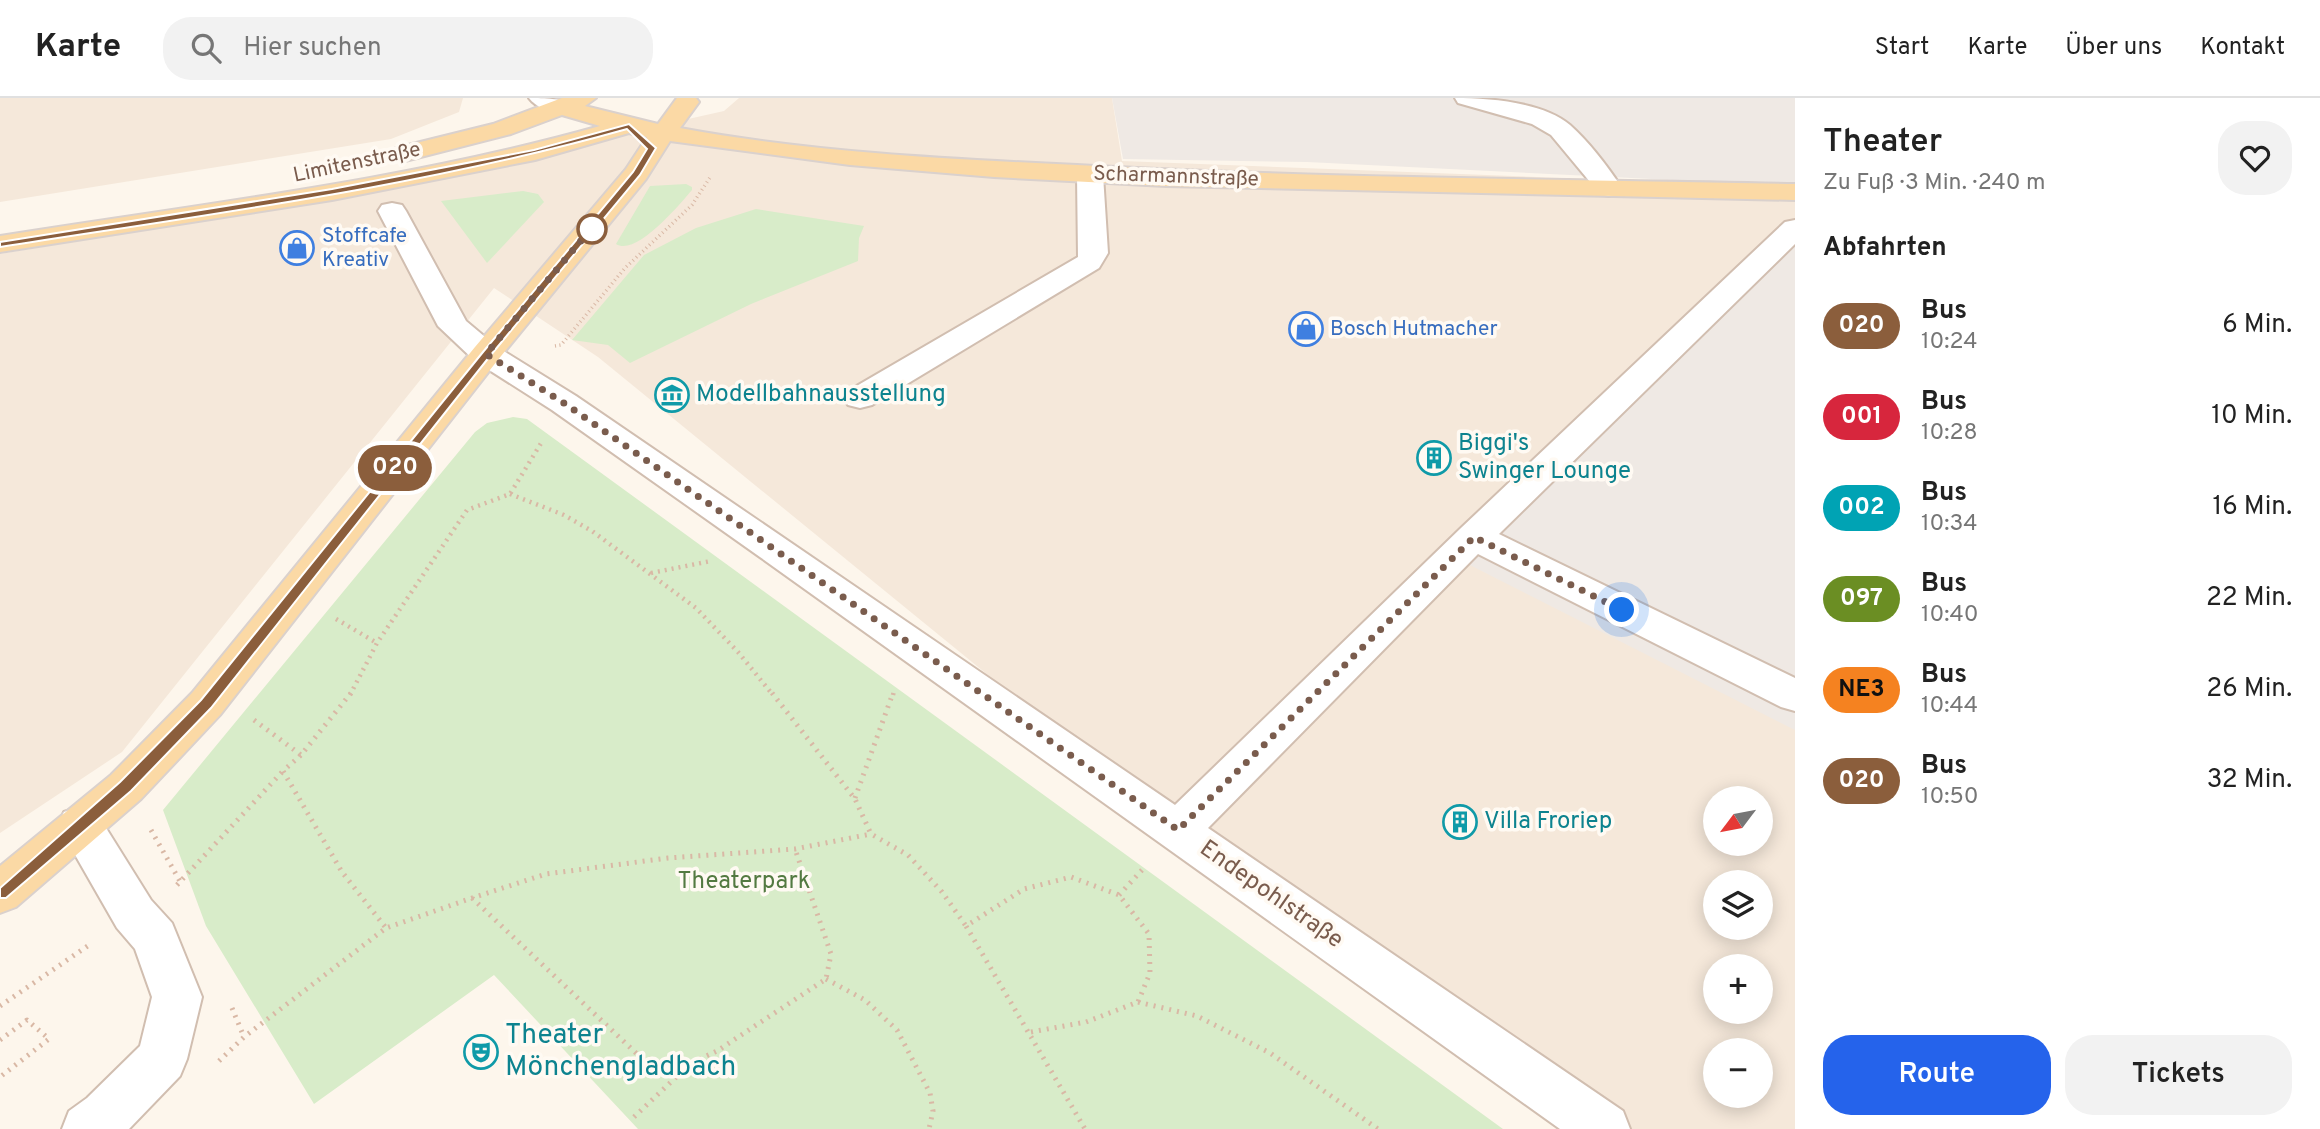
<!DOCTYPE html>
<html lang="de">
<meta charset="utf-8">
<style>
body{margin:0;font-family:Overpass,sans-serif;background:#f2f2f2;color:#222;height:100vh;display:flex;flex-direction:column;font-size:26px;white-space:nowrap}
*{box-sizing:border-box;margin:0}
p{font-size:23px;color:#767676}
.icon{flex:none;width:38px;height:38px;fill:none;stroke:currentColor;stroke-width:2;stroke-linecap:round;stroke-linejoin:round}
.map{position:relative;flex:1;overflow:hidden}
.drawer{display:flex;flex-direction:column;background:#fff;width:525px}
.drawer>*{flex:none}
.badge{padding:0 14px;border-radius:23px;font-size:24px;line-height:46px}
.needle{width:46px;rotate:238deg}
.controls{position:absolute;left:1703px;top:688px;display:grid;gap:14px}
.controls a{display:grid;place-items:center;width:70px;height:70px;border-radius:50%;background:#fff;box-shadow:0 4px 18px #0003;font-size:35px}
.you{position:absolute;width:35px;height:35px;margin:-18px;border:5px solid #fff;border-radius:50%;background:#1a73e8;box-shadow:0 0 0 10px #1a73e833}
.map>.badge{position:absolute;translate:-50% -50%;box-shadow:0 0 0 4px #fff}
h2{padding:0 28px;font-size:26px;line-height:63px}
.round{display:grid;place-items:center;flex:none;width:74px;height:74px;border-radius:28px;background:#f2f2f2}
.overview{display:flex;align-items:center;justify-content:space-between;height:119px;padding:0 28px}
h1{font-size:33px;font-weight:600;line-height:52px}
.cta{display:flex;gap:14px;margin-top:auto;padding:14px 28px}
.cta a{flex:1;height:80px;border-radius:28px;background:#2563eb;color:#fff;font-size:28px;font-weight:600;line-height:80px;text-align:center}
.cta a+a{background:#f2f2f2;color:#222}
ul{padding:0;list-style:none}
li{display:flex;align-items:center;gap:21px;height:91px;padding:0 28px}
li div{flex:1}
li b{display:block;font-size:26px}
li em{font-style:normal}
li .badge{min-width:77px;font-weight:700;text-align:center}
header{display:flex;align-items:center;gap:42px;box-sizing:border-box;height:98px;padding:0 35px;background:#fff;border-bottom:2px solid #e0e0e0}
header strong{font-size:33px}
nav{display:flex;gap:38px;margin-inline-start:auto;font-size:24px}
.search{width:490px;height:63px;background:#f2f2f2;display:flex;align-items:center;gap:18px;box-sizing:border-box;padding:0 24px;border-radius:28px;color:#767676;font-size:26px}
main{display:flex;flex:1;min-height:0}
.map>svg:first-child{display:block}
.residential{fill:#f5e8da;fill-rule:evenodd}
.industrial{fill:#efe9e4}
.green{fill:#d8ecc9}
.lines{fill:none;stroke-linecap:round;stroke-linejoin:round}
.minor-casing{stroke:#d1beb0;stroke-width:4}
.major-casing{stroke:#dad1cd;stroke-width:4}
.path-far2{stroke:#d9b8a5;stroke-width:3.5;stroke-dasharray:1 3.5;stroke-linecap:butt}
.path-far1{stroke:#d9b8a5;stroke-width:4.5;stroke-dasharray:2 5;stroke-linecap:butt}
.path{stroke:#d9b8a5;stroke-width:5;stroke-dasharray:2 6;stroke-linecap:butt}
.minor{fill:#fff;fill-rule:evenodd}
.major{fill:#fbd9a5;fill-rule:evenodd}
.line{fill:#8b5e3c;stroke:#fff;stroke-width:2}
.walk{stroke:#7a5c4d;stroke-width:7;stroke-dasharray:0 12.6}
.stop-dot{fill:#fff;stroke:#8b5e3c;stroke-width:3.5}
.labels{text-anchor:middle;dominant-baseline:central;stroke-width:7;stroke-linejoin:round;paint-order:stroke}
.far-street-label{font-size:21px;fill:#7a5c4d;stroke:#fffaf3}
.far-shop-label{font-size:21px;fill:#366cbe;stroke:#fffaf3;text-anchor:start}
.culture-label{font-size:24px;fill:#0d838f;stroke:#fffaf3;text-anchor:start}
.park-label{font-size:24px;fill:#537a41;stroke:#fffaf3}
.street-label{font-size:24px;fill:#7a5c4d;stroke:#fffaf3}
.near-culture-label{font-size:28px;fill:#0d838f;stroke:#fffaf3;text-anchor:start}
</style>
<header>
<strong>Karte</strong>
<div class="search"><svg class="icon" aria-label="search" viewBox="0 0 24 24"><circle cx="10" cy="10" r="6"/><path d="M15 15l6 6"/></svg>Hier suchen</div>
<nav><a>Start</a><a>Karte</a><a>Über uns</a><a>Kontakt</a></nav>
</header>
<main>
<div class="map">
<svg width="1795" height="1031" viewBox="0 0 1795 1031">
<rect width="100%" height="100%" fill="#fdf6ec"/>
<g class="residential">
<polygon points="0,0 463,0 459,14 391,41 0,104"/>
<path d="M739 0H1112L1122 63 1795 89V1031H1606L1178 732 598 259 494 190 122 654 0 735V156L335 100 724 13ZM1715 700H1760V746H1715ZM1715 784H1760V830H1715ZM1715 868H1760V914H1715ZM1715 952H1760V998H1715Z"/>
</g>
<g class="industrial">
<polygon points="1112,0 1795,0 1795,88 1307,64 1123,61"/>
<polygon points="1795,130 1795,632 1454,459"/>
</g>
<g class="green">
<path d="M686 86 692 89V92C679 107 636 159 616 146L650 88Z"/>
<polygon points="523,93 538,96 544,104 487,165 441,103"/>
<polygon points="756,111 864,128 859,140 858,163 751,206 630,265 608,247 572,242 644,157 696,130"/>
<polygon points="513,319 527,321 1503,1031 638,1031 494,877 314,1006 206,828 163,712 475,334 487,325"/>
</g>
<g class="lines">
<g class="minor-casing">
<g id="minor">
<path d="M529 0C544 0 565 0 574 9L571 14C557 18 537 11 529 0Z"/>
<path d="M1455 0C1489 0 1543 4 1570 27 1589 44 1608 69 1622 90L1618 96 1609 98 1600 96 1551 37 1532 26 1458 5Z"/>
<polygon points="1090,69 1099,71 1103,77 1108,155 1099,170 872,307 860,310 848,307 844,300 848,293 1078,159 1077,77 1081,71"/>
<polygon points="392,105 402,107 406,113 466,223 497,249 576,298 1175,707 1461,430 1785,124 1795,122 1795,146 1499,436 1795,580 1795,613 1781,609 1478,456 1208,730 1623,1013 1630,1031 1560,1031 760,459 552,312 475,263 438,228 378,113 382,107"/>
<polygon points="80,709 96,714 151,802 172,825 202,899 187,961 180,978 129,1031 62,1031 69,1013 87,1000 140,948 152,899 135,851 117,830 58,727 64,714"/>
</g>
</g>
<g class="major-casing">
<path id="major" d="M562 0H596L585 8 658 26 677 0H696L699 4 680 30C810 54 945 61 1077 67 1316 80 1556 81 1795 86V102L1166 88 994 79 850 67 670 43 646 81 497 263 220 617 141 701 16 809 0 815V768L111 677 192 595 475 249 626 71 647 39 629 35 535 62 332 102 0 154V138C201 106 405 83 600 28L562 17 511 36 405 63 396 60 392 55 396 50 493 26Z"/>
</g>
<polyline class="path-far2" points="555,248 561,247 625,170 692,107 711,78"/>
<g class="path-far1">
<polyline points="510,396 564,417 592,433 696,510 738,554 773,597"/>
<polyline points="651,475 711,463"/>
<polyline points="336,521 377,545"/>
<polyline points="350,597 377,545 467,412 510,396 543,342"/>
<polyline points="893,597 894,593"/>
</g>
<g class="path">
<polyline points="351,595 301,657 283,673 342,774 386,830"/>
<polyline points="772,595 855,701 871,736 908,757 942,794 966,828"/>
<polyline points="254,622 301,657"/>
<polyline points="855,700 893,595"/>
<polyline points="151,732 181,785"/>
<polyline points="177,787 283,673"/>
<polyline points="1119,797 1142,772"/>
<polyline points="472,800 638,957 660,965 690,965"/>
<polyline points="826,881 865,902 897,932 930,995 933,1013 929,1031"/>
<polyline points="1138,904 1197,918 1270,955 1378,1031"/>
<polyline points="0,908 92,845"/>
<polyline points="232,910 244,939"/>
<polyline points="1031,934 1086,924 1138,904 1150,875 1149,836 1119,797 1071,779 1024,791 966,828 1085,1031"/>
<polyline points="0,942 27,922 49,941 0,979"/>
<polyline points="219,963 244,939 386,830 472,800 546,776 668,760 795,751 871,736"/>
<polyline points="634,1019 691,965 717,953 826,881 831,856 795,751"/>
</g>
<use href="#minor" class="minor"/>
<use href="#major" class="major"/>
</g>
<path class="line" d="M629 26 656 50 640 77 490 258 211 610 131 693 6 800H0V790L120 684 201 602 483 254 633 74 647 51 627 31C422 89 210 116 0 149V144L332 91 534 52Z"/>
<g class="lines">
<polyline class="walk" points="592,131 594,127 486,256 564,305 1178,732 1474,439 1622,512"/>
</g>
<defs>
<g id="shop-ring" transform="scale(1.75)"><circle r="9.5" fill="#fffaf3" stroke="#3f7fe0" stroke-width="1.5"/><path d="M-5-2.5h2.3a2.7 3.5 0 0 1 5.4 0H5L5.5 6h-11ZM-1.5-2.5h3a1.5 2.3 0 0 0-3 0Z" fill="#3f7fe0"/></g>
<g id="museum-ring" transform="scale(1.75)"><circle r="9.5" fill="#fffaf3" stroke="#0f9aa8" stroke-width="1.5"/><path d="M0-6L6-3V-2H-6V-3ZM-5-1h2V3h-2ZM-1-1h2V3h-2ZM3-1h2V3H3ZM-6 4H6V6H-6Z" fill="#0f9aa8"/></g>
<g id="building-ring" transform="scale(1.75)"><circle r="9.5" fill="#fffaf3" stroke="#0f9aa8" stroke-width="1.5"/><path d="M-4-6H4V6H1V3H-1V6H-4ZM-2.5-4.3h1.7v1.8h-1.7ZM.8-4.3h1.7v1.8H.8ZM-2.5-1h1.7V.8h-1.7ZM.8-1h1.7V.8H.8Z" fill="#0f9aa8"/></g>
<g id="theatre-ring" transform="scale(1.75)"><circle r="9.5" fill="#fffaf3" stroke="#0f9aa8" stroke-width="1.5"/><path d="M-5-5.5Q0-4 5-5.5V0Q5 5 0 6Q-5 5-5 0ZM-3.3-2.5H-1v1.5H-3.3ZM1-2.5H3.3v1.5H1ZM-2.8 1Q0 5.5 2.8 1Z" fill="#0f9aa8"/></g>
</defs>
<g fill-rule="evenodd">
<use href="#shop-ring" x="297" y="150"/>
<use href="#shop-ring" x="1306" y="231"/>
<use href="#museum-ring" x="672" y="297"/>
<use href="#building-ring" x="1434" y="360"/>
<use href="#building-ring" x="1460" y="724"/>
<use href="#theatre-ring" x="481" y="954"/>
</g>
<circle class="stop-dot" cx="592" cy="131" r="14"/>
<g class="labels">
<g class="far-street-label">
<text transform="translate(357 65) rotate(-12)">Limitenstraße</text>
<text transform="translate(1176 79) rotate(2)">Scharmannstraße</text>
</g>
<g class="far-shop-label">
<text x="322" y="138">Stoffcafe<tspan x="322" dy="24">Kreativ</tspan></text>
<text x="1330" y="231">Bosch Hutmacher</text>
</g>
<g class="culture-label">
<text x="696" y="297">Modellbahnausstellung</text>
<text x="1458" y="346">Biggi's<tspan x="1458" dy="28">Swinger Lounge</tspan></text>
<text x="1484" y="724">Villa Froriep</text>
</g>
<g class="park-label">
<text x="744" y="784">Theaterpark</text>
</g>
<g class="street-label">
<text transform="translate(1271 797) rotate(35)">Endepohlstraße</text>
</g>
<g class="near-culture-label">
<text x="505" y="938">Theater<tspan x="505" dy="32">Mönchengladbach</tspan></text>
</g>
</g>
</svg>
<div class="controls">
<a><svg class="needle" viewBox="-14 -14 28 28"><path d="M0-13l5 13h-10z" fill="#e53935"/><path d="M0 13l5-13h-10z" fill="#767676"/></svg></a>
<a><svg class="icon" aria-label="layers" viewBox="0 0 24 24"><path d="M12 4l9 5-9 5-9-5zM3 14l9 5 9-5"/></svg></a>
<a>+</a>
<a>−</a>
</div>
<div class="you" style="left:1622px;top:512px"></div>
<b class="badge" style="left:395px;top:370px;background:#8b5e3c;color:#fff">020</b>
</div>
<section class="drawer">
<div class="overview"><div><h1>Theater</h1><p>Zu Fuß · 3 Min. · 240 m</p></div><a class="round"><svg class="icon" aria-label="heart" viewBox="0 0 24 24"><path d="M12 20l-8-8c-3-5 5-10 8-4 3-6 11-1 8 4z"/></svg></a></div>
<h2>Abfahrten</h2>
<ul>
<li><span class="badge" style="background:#8b5e3c;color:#fff">020</span><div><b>Bus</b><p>10:24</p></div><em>6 Min.</em></li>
<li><span class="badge" style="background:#d7263d;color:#fff">001</span><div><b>Bus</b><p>10:28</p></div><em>10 Min.</em></li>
<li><span class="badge" style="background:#00a3b4;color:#fff">002</span><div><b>Bus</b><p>10:34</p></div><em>16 Min.</em></li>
<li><span class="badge" style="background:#6b8e23;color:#fff">097</span><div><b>Bus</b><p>10:40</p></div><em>22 Min.</em></li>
<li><span class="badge" style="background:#f58220;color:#111">NE3</span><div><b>Bus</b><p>10:44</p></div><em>26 Min.</em></li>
<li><span class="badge" style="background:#8b5e3c;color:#fff">020</span><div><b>Bus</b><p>10:50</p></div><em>32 Min.</em></li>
</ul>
<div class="cta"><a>Route</a><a>Tickets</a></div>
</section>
</main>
